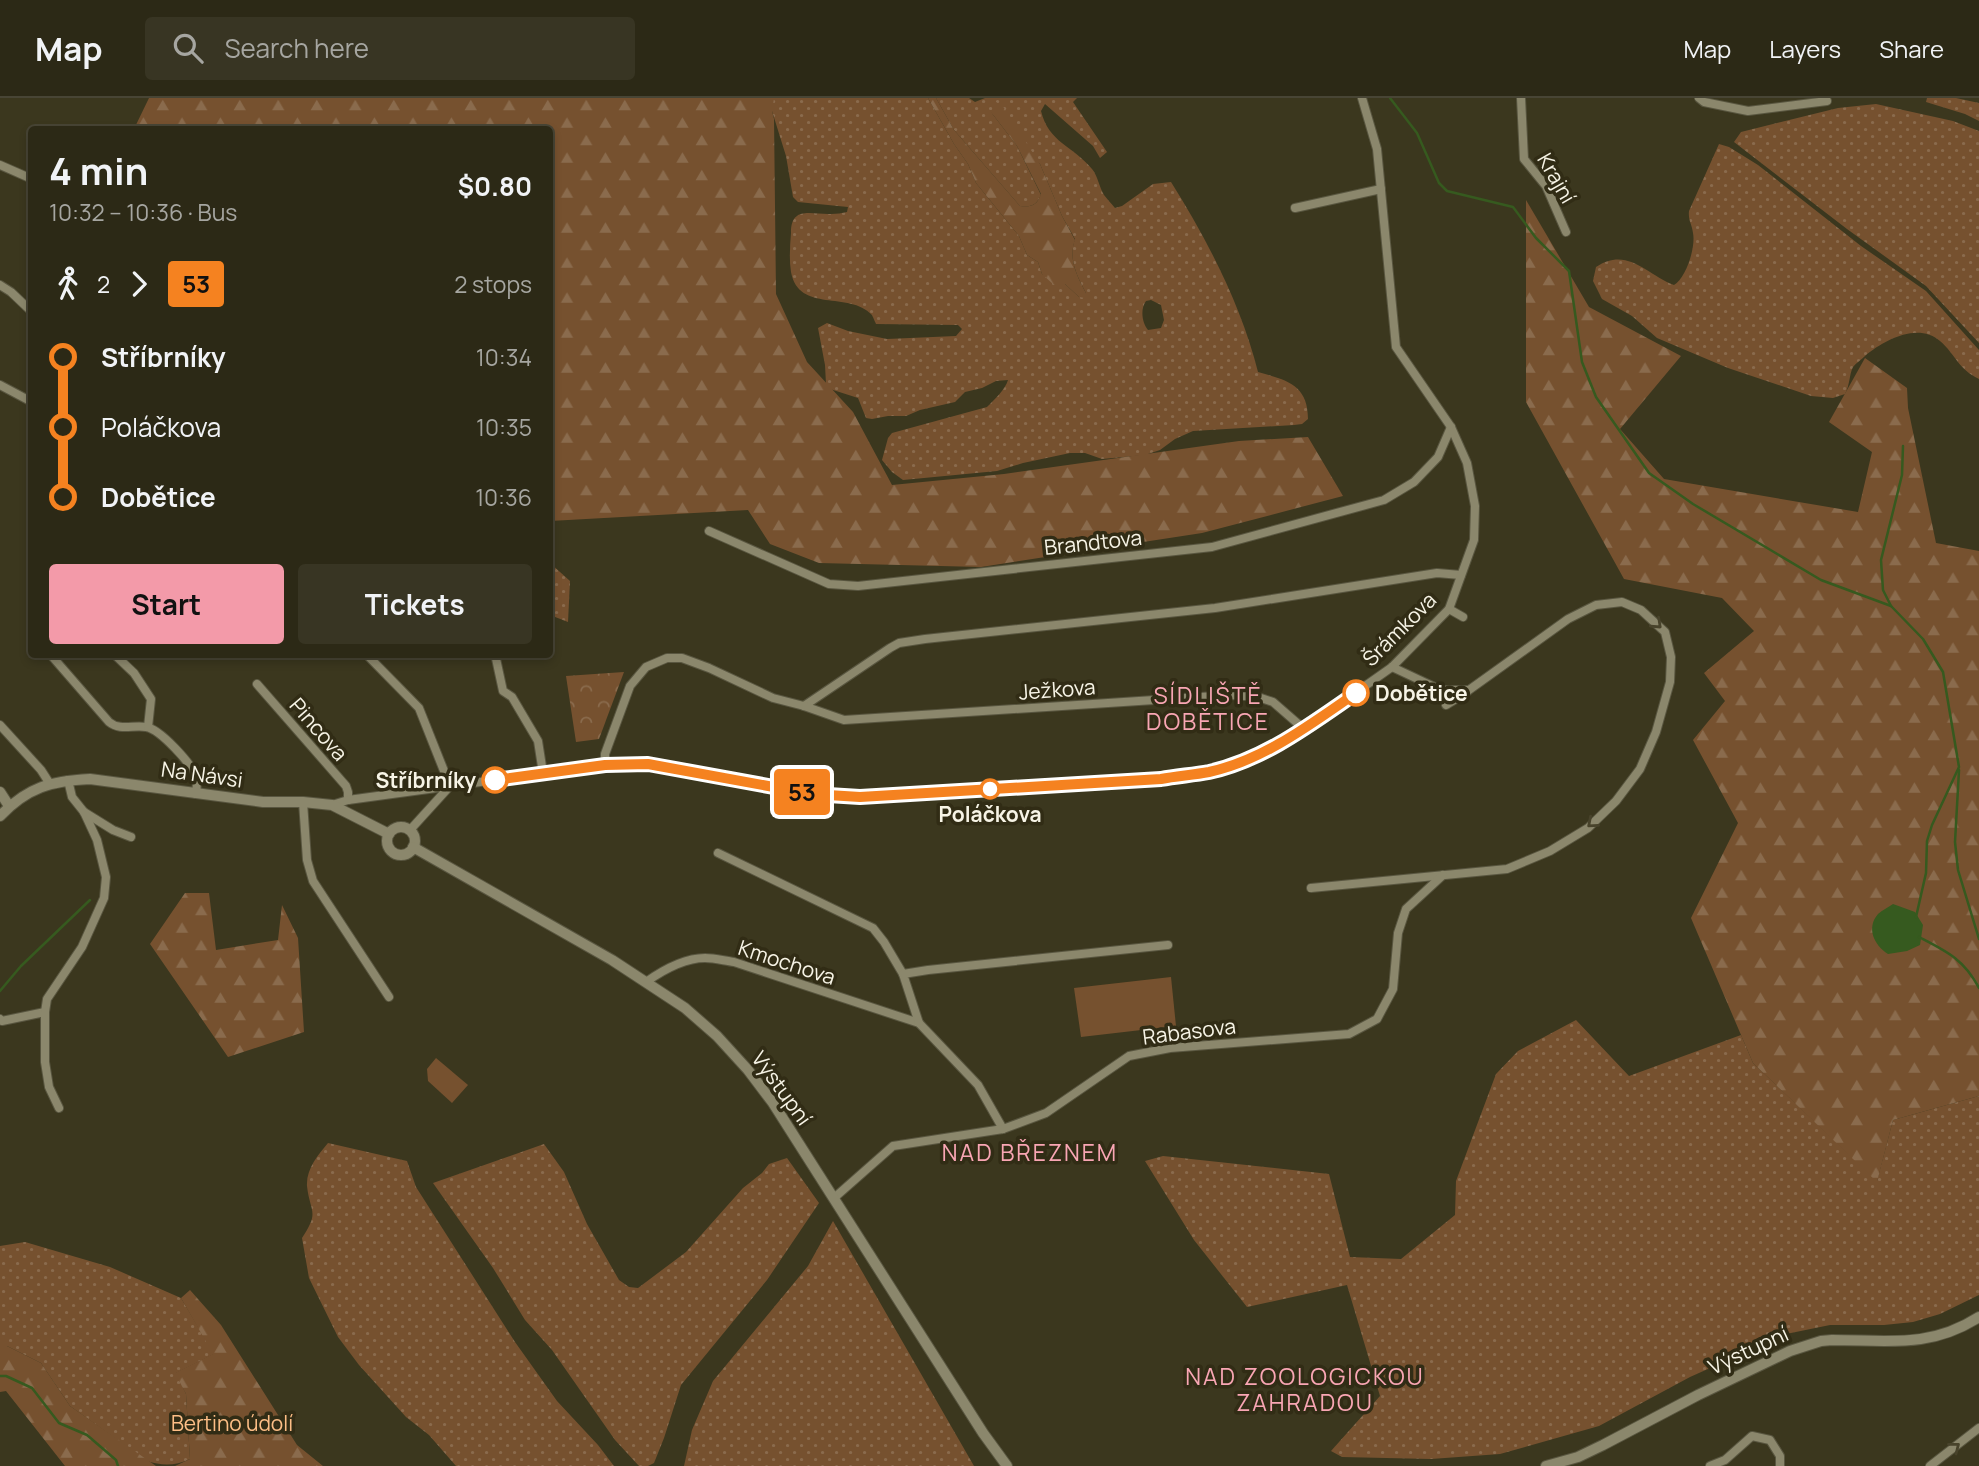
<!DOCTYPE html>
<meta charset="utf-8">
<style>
body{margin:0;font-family:Manrope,sans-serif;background:#383523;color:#f1f3f6;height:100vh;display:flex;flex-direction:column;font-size:26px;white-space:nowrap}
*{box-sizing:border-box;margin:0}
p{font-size:23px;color:#a6a6a1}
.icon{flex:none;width:38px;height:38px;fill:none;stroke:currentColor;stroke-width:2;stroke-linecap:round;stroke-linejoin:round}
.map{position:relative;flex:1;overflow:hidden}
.sheet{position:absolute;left:28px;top:28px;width:525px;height:532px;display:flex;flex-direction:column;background:#2c2916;border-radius:7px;box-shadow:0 4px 10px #0003,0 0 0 2px #484535}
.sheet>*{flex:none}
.badge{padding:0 14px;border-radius:5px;font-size:24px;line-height:46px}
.map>.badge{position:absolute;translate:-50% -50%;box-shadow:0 0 0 4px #fff}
.legs{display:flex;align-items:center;gap:10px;height:77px;padding:0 21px;font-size:23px}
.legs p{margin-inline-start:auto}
.overview{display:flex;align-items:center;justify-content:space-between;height:119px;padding:0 21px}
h1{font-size:38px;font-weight:700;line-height:52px}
.primary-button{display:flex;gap:14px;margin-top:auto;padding:14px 21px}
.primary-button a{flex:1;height:80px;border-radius:7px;background:#f39aa9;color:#111;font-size:28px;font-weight:700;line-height:80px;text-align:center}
.primary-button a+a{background:#383523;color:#f1f3f6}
ul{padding:0 21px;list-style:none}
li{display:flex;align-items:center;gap:24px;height:70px;font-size:26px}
li i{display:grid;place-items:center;width:10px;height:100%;margin:0 9px;background:currentColor}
li i::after{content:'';width:18px;height:18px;margin:-9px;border:5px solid;border-radius:50%;background:#2c2916}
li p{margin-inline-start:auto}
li:first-child i{background:linear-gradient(#0000 50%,currentColor 0)}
li:last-child i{background:linear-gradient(currentColor 50%,#0000 0)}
header{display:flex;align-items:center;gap:42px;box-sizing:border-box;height:98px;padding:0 35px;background:#2c2916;border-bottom:2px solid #484535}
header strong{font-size:33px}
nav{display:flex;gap:38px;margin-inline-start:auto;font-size:24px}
.search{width:490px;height:63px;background:#383523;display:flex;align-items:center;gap:18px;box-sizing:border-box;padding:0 24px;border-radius:7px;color:#a6a6a1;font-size:26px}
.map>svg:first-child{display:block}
.grass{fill:url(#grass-dots);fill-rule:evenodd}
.forest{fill:url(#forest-firs)}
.park{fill:url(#park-crowns)}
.pitch{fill:#76512f}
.water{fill:#365a1f}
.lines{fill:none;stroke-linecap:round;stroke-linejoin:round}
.stream{stroke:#365a1f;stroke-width:2.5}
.minor-casing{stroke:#595640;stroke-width:10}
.tertiary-casing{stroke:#595640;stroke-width:12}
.minor{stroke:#8b876c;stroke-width:8}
.tertiary{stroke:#8b876c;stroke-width:10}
.oneway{stroke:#48432b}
.line-1-casing{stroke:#fff;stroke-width:16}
.line-1{stroke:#f58220;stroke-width:10}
.stop-1-dot{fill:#fff;stroke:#f58220;stroke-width:3.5}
.labels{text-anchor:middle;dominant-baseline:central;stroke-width:7;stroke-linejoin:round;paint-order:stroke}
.street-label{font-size:21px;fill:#f7f4e6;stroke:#312c15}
.stop-label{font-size:21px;font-weight:bold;fill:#f7f4e6;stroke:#312c15;text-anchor:start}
.park-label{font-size:21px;fill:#fdbe86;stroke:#312c15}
.neighbourhood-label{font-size:23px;letter-spacing:2px;fill:#f9a6b4;stroke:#312c15}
</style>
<header>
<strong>Map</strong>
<div class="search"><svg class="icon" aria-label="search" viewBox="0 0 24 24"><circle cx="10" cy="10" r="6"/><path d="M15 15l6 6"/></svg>Search here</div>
<nav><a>Map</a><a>Layers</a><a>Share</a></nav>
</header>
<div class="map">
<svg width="1979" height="1368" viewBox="0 0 1979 1368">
<defs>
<pattern id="grass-dots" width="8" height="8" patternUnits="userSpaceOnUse" patternTransform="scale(1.75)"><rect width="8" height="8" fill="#76512f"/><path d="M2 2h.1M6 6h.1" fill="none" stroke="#8a6b4d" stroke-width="1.8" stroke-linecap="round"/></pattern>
<pattern id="forest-firs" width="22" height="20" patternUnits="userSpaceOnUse" patternTransform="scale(1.75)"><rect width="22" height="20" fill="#76512f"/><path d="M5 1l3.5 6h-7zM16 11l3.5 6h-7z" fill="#8a6b4d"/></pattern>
<pattern id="park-crowns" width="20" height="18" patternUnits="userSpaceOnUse" patternTransform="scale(1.75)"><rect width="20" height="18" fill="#76512f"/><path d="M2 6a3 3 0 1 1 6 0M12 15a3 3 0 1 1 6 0" fill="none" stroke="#8a6b4d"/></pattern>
</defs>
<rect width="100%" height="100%" fill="#3b371e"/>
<g class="grass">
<path d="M772 0H928L954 46 968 66 976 85 1019 138 1027 157 1038 164 1042 176 1065 186 1079 199 1086 195C1077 178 1068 161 1075 141L1062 118 1040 66 991 14 1017 48 1041 97C1036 108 1031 109 1020 108L954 32 936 0H969L975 4 985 0H1077L1073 4 1107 54 1100 60 1093 48 1045 6 1041 13C1049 45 1072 47 1092 71 1098 78 1099 89 1104 97 1107 101 1111 105 1115 110L1122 108 1153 86 1171 84C1207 141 1242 209 1258 274 1286 282 1308 286 1308 321L1302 326 1294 327 1193 333 1175 341 1160 352 1145 357 1102 361 1085 355H1070L1023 365 997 373 903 382 892 374 882 362 888 340 892 335 987 309C995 301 1005 292 1008 282L996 283 982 290 965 294 955 304 920 312 906 318H888L872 321 866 320 858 300 830 291 826 286 825 267 818 230 827 225 848 233 887 241 956 238 962 231 958 227 876 226C876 226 872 217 872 217 849 192 799 216 791 174 789 161 790 148 791 135 791 107 812 117 831 116 837 116 842 115 847 114L848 109 798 104 793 99 786 58 772 13ZM1151 202 1161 207 1164 222 1161 230 1148 232C1142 225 1140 211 1146 203Z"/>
<polygon points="1927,0 1956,0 1979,5 1979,23 1965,16 1926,4"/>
<polygon points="1876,6 1953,23 1979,33 1979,245 1926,188 1847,131 1734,44 1741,34 1838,10"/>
<path d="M1719 46 1729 49 1758 67 1861 148 1926 193 1979 252V281C1958 271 1956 257 1940 243 1918 224 1884 242 1865 258 1862 261 1856 265 1853 269 1849 277 1850 287 1845 296L1833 300 1811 298 1728 270 1657 240 1632 218 1602 201 1593 183 1596 169C1627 148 1646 176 1674 187 1686 180 1696 149 1693 135 1692 126 1688 123 1689 113Z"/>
<polygon points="550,465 570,483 568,524 550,517"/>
<polygon points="1576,922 1629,978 1741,937 1753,965 1877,1083 1893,1022 1979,998 1979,1197 1940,1216 1913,1224 1884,1227 1830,1227 1786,1236 1690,1279 1599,1328 1500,1356 1431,1361 1342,1359 1331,1353 1380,1298 1347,1187 1247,1209 1194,1142 1145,1063 1163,1058 1329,1076 1350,1159 1401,1161 1455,1117 1456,1083 1496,976 1518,953"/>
<path d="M328 1045 407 1063 416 1089 515 1244 557 1303 598 1347 614 1368H456L429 1337 406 1319 359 1267 338 1239 309 1180 302 1140C320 1113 310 1115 307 1088 306 1071 318 1057 328 1045Z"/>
<polygon points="544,1046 564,1074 587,1126 619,1182 629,1189 638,1190 686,1154 743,1090 762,1075 769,1066 787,1060 819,1105 767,1182 681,1287 664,1340 654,1365 648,1368 639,1368 615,1342 552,1252 525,1222 493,1170 433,1085"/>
<polygon points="833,1123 974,1368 684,1368 692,1332 713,1283 808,1168"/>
<path d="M25 1144 110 1169 181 1200 214 1256 176 1275 186 1296 190 1361C175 1368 162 1368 147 1363L70 1308 41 1265 7 1248H0V1148Z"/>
</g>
<g class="forest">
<polygon points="149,0 774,0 772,13 774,21 776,196 807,264 853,314 892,387 1004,376 1239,343 1308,339 1343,398 1202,435 981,469 819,465 770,446 748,412 550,423 550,32 134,31"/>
<path d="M928 0H936L954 32 1020 108C1031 109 1037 108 1041 96L1017 48 991 14 996 4 1004 10 1040 66 1062 118 1075 142C1068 161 1077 178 1086 195L1085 200 1079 199 1065 186 1054 187 1042 176 1038 164 1027 157 1019 138 976 85 968 66 954 46Z"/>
<polygon points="1526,102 1589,209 1681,258 1620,331 1664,381 1858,414 1872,354 1829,324 1865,260 1907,290 1908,310 1936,445 1979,453 1979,998 1893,1022 1877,1084 1753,965 1691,820 1738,725 1693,642 1725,603 1704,575 1754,533 1722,500 1624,481 1526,304"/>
<polygon points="185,795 209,795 216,852 278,842 282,807 298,840 304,934 228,959 150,846"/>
<polygon points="190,1192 221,1227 297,1347 323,1368 175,1368 190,1361 186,1296 175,1275 213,1256 181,1200"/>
<polygon points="0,1248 7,1248 41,1265 70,1308 156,1368 65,1368 6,1293 0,1294"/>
</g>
<polygon class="park" points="624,574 599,641 576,644 566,578"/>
<g class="pitch">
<polygon points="1171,879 1176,928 1081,939 1074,890"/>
<polygon points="436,960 468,987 452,1005 428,983 427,971"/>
</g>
<path class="water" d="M1893 806 1915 814 1923 827 1920 847 1907 853 1888 856C1874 847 1866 830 1878 816 1882 812 1889 809 1893 806Z"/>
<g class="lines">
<g class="stream">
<polyline points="1390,0 1417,35 1439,85 1447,93 1513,109 1536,140 1569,173 1582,264 1596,299 1649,375 1693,406 1821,482 1891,508 1923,541 1943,574 1959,669 1932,727 1927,743 1926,775 1916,819"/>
<polyline points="1891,508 1883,492 1881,462 1902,377 1903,348"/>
<polyline points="1959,672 1955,744 1958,772 1979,841"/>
<path d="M1919 839C1946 853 1964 861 1979 890"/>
<polyline points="0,893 21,868 90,802"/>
<polyline points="0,1278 6,1278 32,1290 59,1325 87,1337 116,1362 118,1368"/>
</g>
<g class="minor-casing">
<g id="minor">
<polyline points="1521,0 1524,61 1546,88 1566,134"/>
<polyline points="1699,0 1704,4 1748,13 1827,3"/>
<polyline points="0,67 32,81"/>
<polyline points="1295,110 1381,91"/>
<polyline points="0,187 11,194 32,214"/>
<polyline points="0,287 32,304"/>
<polyline points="709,433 829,486 858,488 1212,449 1384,402 1414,384 1438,359 1451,329"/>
<polyline points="1449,511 1463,519"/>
<path d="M50 556 109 624C120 633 132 627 146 629 160 631 192 666 196 679 197 685 197 690 196 696"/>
<polyline points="114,556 134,575 151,601 148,629"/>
<polyline points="366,556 419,610 450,688"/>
<polyline points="495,556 503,593 512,599 538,643 543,675"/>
<polyline points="257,586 346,688 348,694 348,702"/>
<polyline points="1446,607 1467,594"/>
<polyline points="804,608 890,550 899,545 925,541 1215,510 1437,475 1461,477"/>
<polyline points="0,627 41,672 50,686"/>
<polyline points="605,667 605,656 630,588 646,569 667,560 682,560 709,570 773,600 804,608 844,622 1231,597 1258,599 1273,604 1304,631"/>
<polyline points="303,704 307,762 313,783 389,899"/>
<polyline points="332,707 348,702 605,667 648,666 812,696 860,699 1161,681 1210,673 1239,664 1270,651 1304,631 1392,569 1449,511 1474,442 1475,408 1467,365 1451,329 1396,249 1377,51 1362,0"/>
<polyline points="84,714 113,732 131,739"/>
<polyline points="410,732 450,688"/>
<polyline points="718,755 873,830 884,844 903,876"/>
<polyline points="1311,790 1507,771 1550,753 1588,730 1616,703 1640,671 1656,634 1670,584 1671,559 1665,534 1641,512 1622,504 1596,507 1568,521 1469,592 1441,592 1392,569"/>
<path d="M646 884C663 872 684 860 705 860 715 860 725 863 734 864L919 925 978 987 1003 1031"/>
<polyline points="0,921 2,923 45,914"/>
<polyline points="919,925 903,876 928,872 1168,847"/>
<polyline points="59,1010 49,989 45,964 45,914 47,901 82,849 104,800 106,779 97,742 84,714 72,699 68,682"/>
<polyline points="834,1100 893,1048 1003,1031 1046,1015 1129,958 1170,950 1349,936 1377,921 1393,891 1398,835 1406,811 1443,777"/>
<polyline points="1710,1368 1725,1362 1752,1338 1770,1342 1780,1358 1780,1368"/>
<polyline points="1930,1368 1979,1330"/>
</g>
</g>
<g class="tertiary-casing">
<g id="tertiary">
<polyline points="0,694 9,708"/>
<path d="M0 718C28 689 51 683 90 681L263 704H303L332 707 389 736"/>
<circle cx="401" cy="743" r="14"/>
<polyline points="413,749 612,862 685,910 717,938 748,972 773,1005 983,1335 1007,1368"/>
<path d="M1546 1368 1578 1359 1603 1347 1698 1297 1790 1253 1821 1243 1832 1242C1887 1242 1929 1251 1979 1219"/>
</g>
</g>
<use href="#minor" class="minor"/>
<use href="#tertiary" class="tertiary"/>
</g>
<defs><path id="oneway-chevron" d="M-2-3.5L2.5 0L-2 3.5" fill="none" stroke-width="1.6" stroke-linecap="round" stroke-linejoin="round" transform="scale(1.75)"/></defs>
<g class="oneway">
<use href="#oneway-chevron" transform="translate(1657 526) rotate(43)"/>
<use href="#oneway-chevron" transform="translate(1592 725) rotate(139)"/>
<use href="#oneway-chevron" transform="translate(1955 1349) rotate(-38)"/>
</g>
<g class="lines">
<g class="line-1-casing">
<path id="line-1" d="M495 682 605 667 648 666 812 696 860 699 1161 681C1177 678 1193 677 1209 674 1264 662 1311 626 1356 595"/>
</g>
<use href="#line-1" class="line-1"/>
</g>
<g class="stop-1-dot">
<circle cx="1356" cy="595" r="12"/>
<circle cx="495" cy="682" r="12"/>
<circle cx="990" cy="691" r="9"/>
</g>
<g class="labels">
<g class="street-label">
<text transform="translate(1557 80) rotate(60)">Krajní</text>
<text transform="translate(1093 444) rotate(-6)">Brandtova</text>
<text transform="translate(1399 531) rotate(-45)">Šrámkova</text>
<text transform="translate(1057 591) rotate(-4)">Ježkova</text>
<text transform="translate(319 631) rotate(49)">Pincova</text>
<text transform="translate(202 676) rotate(8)">Na Návsi</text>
<text transform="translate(787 864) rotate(18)">Kmochova</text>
<text transform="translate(1189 933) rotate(-7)">Rabasova</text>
<text transform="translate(782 990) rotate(54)">Výstupní</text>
<text transform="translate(1748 1252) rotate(-25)">Výstupní</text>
</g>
<g class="stop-label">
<text x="1375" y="595">Dobětice</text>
<text x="476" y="682" text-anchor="end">Stříbrníky</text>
<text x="990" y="716" text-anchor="middle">Poláčkova</text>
</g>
<g class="park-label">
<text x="232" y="1325">Bertino údolí</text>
</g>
<g class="neighbourhood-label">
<text x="1208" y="597">SÍDLIŠTĚ<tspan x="1208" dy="26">DOBĚTICE</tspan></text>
<text x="1030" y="1054">NAD BŘEZNEM</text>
<text x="1305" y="1278">NAD ZOOLOGICKOU<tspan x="1305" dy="26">ZAHRADOU</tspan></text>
</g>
</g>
</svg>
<b class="badge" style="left:802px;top:694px;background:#f58220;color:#111">53</b>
<section class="sheet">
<div class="overview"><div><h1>4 min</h1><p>10:32 – 10:36 · Bus</p></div><b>$0.80</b></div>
<div class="legs"><svg class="icon" aria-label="walk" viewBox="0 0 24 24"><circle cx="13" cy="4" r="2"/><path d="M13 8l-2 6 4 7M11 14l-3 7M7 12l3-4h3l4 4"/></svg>2<svg class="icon" aria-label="forward" viewBox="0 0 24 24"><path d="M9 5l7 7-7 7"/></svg><b class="badge" style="background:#f58220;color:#111">53</b><p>2 stops</p></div>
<ul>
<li><i style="color:#f58220"></i><b>Stříbrníky</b><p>10:34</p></li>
<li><i style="color:#f58220"></i><span>Poláčkova</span><p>10:35</p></li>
<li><i style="color:#f58220"></i><b>Dobětice</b><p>10:36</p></li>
</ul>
<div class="primary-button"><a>Start</a><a>Tickets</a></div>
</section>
</div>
